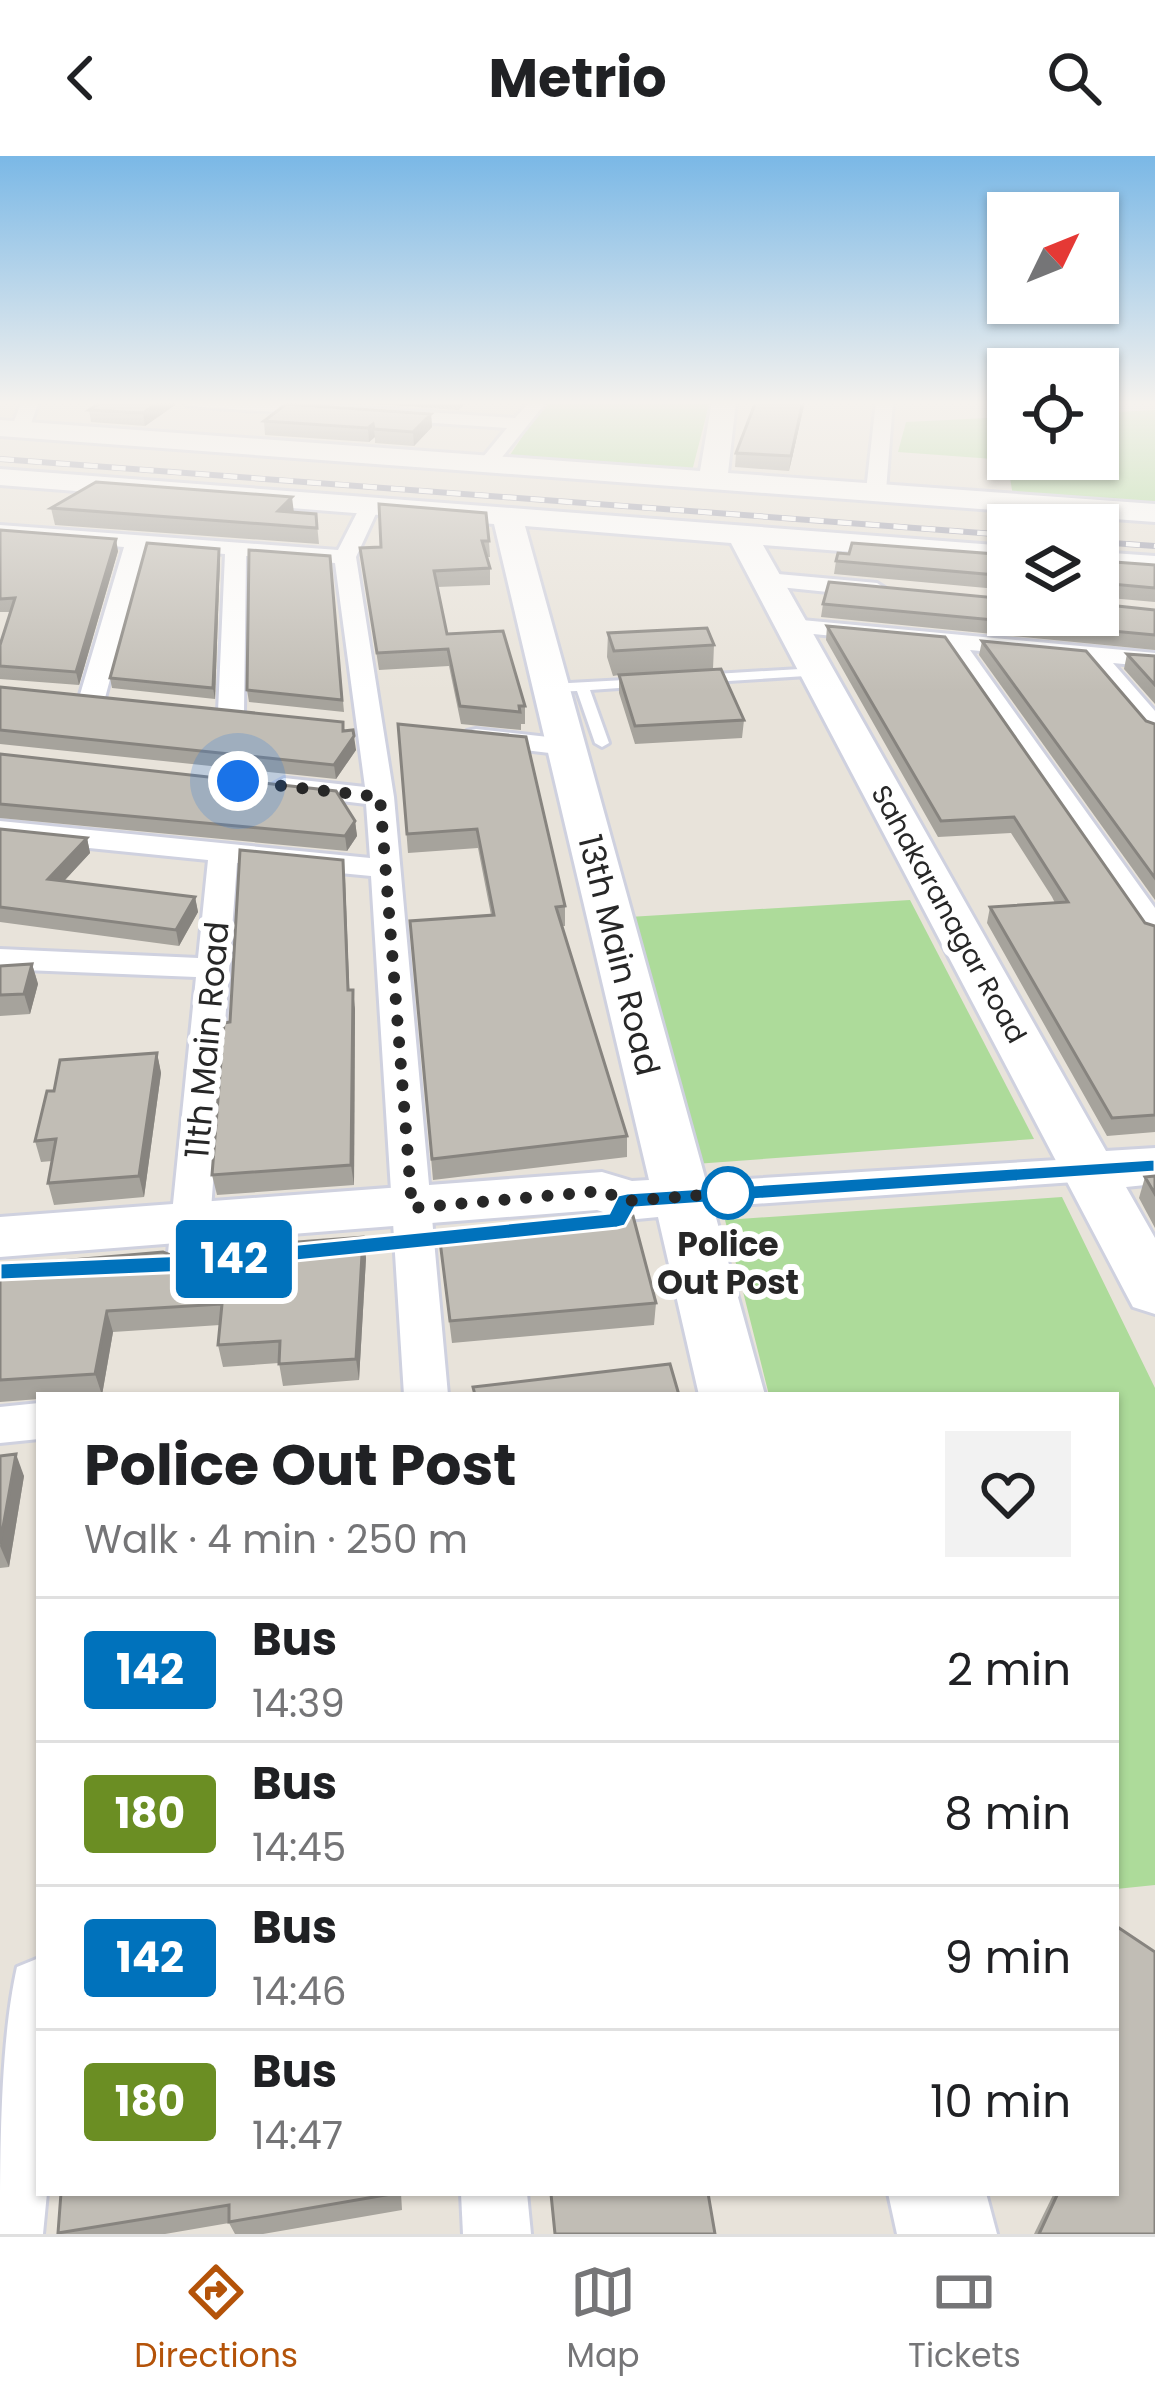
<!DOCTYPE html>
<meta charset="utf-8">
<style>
body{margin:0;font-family:Poppins,sans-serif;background:#f2f2f2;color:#202124;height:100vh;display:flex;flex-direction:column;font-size:45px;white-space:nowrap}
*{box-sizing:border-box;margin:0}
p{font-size:39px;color:#757577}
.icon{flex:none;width:66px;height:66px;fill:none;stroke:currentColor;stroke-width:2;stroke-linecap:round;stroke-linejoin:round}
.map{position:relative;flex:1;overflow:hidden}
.drawer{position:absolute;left:36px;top:1236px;width:1083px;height:804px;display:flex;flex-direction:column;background:#fff;border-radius:0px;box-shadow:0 3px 9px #0004}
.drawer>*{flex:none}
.badge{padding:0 24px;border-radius:9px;font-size:42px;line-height:78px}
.needle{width:78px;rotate:47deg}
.fabs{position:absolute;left:987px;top:36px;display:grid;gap:24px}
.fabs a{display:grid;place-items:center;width:132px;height:132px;border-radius:0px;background:#fff;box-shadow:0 3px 9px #0004;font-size:60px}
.you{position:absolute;width:60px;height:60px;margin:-30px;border:9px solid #fff;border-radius:50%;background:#1a73e8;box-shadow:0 0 0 18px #1a73e833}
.map>.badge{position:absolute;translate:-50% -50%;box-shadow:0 0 0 6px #fff}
.round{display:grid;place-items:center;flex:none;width:126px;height:126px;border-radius:0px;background:#f2f2f2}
.headline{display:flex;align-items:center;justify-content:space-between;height:204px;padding:0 48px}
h1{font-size:57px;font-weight:700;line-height:90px}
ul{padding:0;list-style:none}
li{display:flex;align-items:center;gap:36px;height:144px;padding:0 48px;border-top:3px solid #e0e0e0}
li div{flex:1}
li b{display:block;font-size:45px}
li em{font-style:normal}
li .badge{min-width:132px;font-weight:700;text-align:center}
header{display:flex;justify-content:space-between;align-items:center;height:156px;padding:0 48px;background:#fff;font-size:54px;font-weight:700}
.menu{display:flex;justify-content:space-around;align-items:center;height:168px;border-top:3px solid #e0e0e0;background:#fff;font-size:33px;color:#757577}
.menu a{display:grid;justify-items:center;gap:6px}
.menu .selected{color:#b45309}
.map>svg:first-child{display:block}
.green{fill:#addb9a}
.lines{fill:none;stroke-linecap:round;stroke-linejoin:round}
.lane-casing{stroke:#cfd1df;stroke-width:6}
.street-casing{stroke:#cfd1df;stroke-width:6}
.secondary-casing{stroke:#cfd1df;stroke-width:6}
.lane{fill:#fff;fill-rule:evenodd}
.street{fill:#fff;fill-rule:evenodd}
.secondary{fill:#fff;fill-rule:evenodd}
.rail-casing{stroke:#9d9fb0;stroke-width:6}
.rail{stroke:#fff;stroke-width:4.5;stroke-dasharray:14;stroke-linecap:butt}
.wall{fill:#a6a39c}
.shaded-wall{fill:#87847f}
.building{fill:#c1bdb5;stroke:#87847f;stroke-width:3}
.line{fill:#0072bc;stroke:#fff;stroke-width:3}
.walk{stroke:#272727;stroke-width:12;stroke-dasharray:0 21.6}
.stop-dot{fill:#fff;stroke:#0072bc;stroke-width:6}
.labels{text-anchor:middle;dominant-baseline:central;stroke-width:12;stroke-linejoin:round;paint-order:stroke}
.far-street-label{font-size:27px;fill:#272727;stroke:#fff}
.street-label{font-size:33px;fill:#272727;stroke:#fff}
.stop-label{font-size:33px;font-weight:bold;fill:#272727;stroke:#fff}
</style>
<header><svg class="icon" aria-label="back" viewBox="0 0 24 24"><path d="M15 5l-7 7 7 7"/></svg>Metrio<svg class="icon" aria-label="search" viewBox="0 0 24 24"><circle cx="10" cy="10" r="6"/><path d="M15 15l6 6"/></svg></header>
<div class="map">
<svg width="1155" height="2078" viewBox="0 0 1155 2078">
<rect width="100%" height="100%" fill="#e8e3da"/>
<g class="green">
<polygon points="546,245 710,245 692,315 508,302"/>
<polygon points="1155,254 1155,350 1013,340 1007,304 898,296 906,266 1008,261 1008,303 1098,303 1098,257"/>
<polygon points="910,744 1034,983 695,1008 629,761"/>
<polygon points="1062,1041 1155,1232 1155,1729 1116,1733 1116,1239 769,1239 725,1064"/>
</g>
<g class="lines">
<g class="lane-casing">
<g id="lane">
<polygon points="817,512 824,516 822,519 698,527 691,523 698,519"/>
<polygon points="643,523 650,527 648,530 590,534 609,587 602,591 595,587 577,535 551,536 544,532 551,528"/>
</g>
</g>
<g class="street-casing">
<g id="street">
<polygon points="22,245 39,245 29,273 20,278 11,273"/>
<polygon points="181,245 266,245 515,262 530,245 547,245 495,310 488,312 479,306 507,272 189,250"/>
<polygon points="876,245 893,245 886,335 876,341 866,335"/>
<polygon points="363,345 380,349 356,401 394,641 448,1239 404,1239 371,720 237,707 207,1107 201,1117 187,1121 173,1117 167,1107 196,821 0,813 0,793 198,802 208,704 0,683 0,665 370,702 366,648 284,638 270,630 284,622 365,631 335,407 246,400 244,556 231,564 218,556 225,398 145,392 105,542 92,550 79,542 124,391 0,381 0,369 338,394"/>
<polygon points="767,417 877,427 888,434 877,441 759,429 759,419"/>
<polygon points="791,463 1155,497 1155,511 1113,507 1155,555 1155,579 1146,577 1085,505 970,494 1155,752 1155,783 1144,781 945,491 783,475 779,470"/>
<polygon points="476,573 566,583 579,591 566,599 467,587 463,581 467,575"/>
<polygon points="1090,1002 1104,1006 1109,1015 1104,1024 682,1053 668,1049 662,1040 668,1031 682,1027"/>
<polygon points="39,1247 39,1283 0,1287 0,1251"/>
<path d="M39 1802V2037H47L43 2078H0C0 1997 0 1887 17 1811Z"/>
<polygon points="461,2037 527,2037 531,2078 463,2078"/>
</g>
</g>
<g class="secondary-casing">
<g id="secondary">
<polygon points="712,245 736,245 728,317 1155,348 1155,366 0,280 0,264 700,315"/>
<polygon points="0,313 1008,390 1008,408 763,389 1106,995 1155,992 1155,1028 1126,1031 1155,1082 1155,1158 1133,1151 1125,1136 731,387 525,370 765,1239 699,1239 658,1061 627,1064 597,1054 0,1101 0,1061 602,1016 632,1025 649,1024 494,368 0,329"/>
<polygon points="1098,396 1155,400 1155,418 1098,414"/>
<polygon points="888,2037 986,2037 997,2078 897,2078"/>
</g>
</g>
<use href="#lane" class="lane"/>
<use href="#street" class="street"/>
<use href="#secondary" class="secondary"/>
<g class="rail-casing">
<g id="rail">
<polyline points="0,303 1008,379"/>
<polyline points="1098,386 1155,390"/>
</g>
</g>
<use href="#rail" class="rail"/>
</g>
<g class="wall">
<polygon points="102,245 174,245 175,249 145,270 91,266 89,254"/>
<polygon points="335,245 467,245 459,254"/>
<polygon points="805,245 789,315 735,311 736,297"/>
<polygon points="431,258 432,271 414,290 375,287 375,281 369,286 265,279 264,265"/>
<polygon points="51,352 294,356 316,358 319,388 55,369"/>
<polygon points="0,374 118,395 79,529 0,523 0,489 11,456 0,456"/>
<polygon points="489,385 490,401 486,401 490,412 490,429 437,431 447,478 525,550 525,568 521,568 521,574 461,568 449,510 379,514 360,392"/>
<polygon points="1008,399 1008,434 834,418 836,405"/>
<polygon points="330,400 344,556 249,546 247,534"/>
<polygon points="220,402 215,543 112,532 110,522"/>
<polygon points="1101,405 1155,409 1155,446 1098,441"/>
<polygon points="823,448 1155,454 1155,494 821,461"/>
<polygon points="827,470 1145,767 1155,770 1155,976 1107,980 987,767 990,751 1055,747 1052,741 1011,677 938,681 826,484"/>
<polygon points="608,477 714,489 713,513 744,564 742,582 635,588 619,537 619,519 613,520 607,501"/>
<polygon points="982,485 1155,568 1155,744 979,499"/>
<polygon points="1127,498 1155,500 1155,548 1124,513"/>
<polygon points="0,531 343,575 356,594 336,623 0,588"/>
<polygon points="398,568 565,750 565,770 562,770 627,980 627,1001 433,1024 410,765 491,759 478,692 408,697"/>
<polygon points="0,598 355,665 357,680 347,695 0,662"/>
<polygon points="0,673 87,682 90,697 64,725 195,741 198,756 179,790 0,766"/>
<polygon points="343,704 349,834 355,853 354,1029 217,1039 212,1019 230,866"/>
<polygon points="32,808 38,828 30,858 0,860 0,810"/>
<polygon points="157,897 161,917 144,1041 54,1049 48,1027 52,1005 41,1006 35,985 54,935"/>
<polygon points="1155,1020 1155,1072 1139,1042 1145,1021"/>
<polygon points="363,1081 366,1102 359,1224 283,1230 279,1207 223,1211 218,1189 220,1169 113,1176 102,1239 39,1239 39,1243 0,1246 0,1123 183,1104"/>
<polygon points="441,1098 656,1147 654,1169 452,1187"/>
<polygon points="0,1300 24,1320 9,1411 0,1412"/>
<polygon points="61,2037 401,2037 402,2054 263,2078 235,2078 229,2067 165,2078 59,2078"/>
<polygon points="1054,2037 1116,2037 1155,2078 1034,2078"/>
</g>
<g class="shaded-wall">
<polygon points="161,245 174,245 175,249 145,270 143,257"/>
<polygon points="803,245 805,245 789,315 791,300"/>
<polygon points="431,258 432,271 414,290 413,276"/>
<polygon points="373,268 375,281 369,286 368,272"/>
<polygon points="292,341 294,357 280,371 278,355"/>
<polygon points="116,383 118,395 79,529 76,516"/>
<polygon points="219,393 220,402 215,543 213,532"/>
<polygon points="354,580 356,594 336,623 334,609"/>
<polygon points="355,665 357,680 347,695 345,680"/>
<polygon points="87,682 90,697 52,738 48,723"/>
<polygon points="343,704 345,722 350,854 348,834"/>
<polygon points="195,741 198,756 179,790 176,774"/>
<polygon points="32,808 38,828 30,858 24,838"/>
<polygon points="353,834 355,853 354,1029 351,1009"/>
<polygon points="157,897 161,917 144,1041 139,1020"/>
<polygon points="363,1081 366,1102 359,1224 356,1203"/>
<polygon points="107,1155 113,1176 102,1239 95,1218"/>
<polygon points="16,1298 24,1320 9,1411 0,1390"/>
</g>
<g class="building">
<polygon points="102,245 161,245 143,257 89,254"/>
<polygon points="756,245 803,245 791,300 736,297"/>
<polygon points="286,248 431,258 413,276 374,273 373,268 368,272 264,265"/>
<polygon points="96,326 292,341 278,355 316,358 317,372 51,352"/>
<polygon points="379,348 486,357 489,385 482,385 490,412 434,415 447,478 503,475 525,550 519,550 520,556 460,550 448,493 377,497 360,392 381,391"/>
<polygon points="0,374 116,383 76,516 0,510 0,489 15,442 0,443"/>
<polygon points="147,387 219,393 213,532 110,522"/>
<polygon points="852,387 1008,399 1008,420 836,405 838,397 849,398"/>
<polygon points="249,394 330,400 342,544 247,534"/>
<polygon points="1098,402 1101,405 1155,409 1155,432 1101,427 1098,430"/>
<polygon points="829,426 1008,443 1008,459 1098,459 1098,448 1155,454 1155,479 823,448"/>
<polygon points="827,470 945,481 1145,767 1155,770 1155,959 1112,962 990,751 1068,746 1014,661 941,665"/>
<polygon points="707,472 714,489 614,495 608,477"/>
<polygon points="982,485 1086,495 1146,565 1155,568 1155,722"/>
<polygon points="1127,498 1155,500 1155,529"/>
<polygon points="721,513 744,564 635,570 619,519"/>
<polygon points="0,531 343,566 343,575 353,574 354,580 334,609 0,574"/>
<polygon points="398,568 526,581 565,750 556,751 627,980 432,1003 410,765 494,759 477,673 407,678"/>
<polygon points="0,598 336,635 355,665 345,680 0,648"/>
<polygon points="0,673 87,682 48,723 195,741 176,774 0,751"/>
<polygon points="240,694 343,704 348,834 353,834 351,1009 212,1019 224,867 230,866"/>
<polygon points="32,808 24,838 0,839 0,810"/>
<polygon points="157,897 139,1020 48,1027 56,983 35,985 47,935 54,935 60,904"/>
<polygon points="1155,1020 1155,1038 1145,1021"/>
<polygon points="633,1060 656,1147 450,1165 439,1077"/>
<polygon points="363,1081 356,1203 279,1208 280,1185 218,1189 222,1148 107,1155 95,1218 0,1224 0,1123 3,1110 163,1096 183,1104 203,1093"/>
<polygon points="670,1208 679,1239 475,1239 473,1231"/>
<polygon points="16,1298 0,1388 0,1300"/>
<polygon points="1116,1770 1155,1796 1155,2078 1039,2078 1058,2037 1116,2037"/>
<polygon points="61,2037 397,2037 229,2066 229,2049 58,2077"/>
<polygon points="558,2037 708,2037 715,2078 555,2078 551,2038"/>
</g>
<linearGradient id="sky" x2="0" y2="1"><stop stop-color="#7ab8e6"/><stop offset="0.46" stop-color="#f5f2ee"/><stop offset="1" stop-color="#f5f2ee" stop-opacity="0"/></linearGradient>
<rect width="1155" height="536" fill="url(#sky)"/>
<polygon class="line" points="1155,1003 1155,1016 635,1052 625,1070 617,1072 188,1116 0,1124 0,1107 188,1099 609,1057 618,1039 627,1037"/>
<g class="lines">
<polyline class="walk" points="238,625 380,641 412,1052 602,1035 627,1045 728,1037"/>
</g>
<circle class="stop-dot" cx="728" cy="1037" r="24"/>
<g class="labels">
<g class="far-street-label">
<text transform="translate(949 758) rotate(61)">Sahakaranagar Road</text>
</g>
<g class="street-label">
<text transform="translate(619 799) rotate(76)">13th Main Road</text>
<text transform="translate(207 884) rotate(-85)">11th Main Road</text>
</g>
<g class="stop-label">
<text x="728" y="1088">Police<tspan x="728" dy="38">Out Post</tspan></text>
</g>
</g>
</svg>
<div class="fabs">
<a><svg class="needle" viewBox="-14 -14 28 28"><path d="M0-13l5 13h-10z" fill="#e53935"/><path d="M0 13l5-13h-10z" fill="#757577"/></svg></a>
<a><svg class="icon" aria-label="locate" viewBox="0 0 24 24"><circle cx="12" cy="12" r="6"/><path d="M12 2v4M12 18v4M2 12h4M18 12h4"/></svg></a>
<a><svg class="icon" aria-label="layers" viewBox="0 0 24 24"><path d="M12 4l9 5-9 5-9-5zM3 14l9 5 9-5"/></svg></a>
</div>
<div class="you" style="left:238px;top:625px"></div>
<b class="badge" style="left:234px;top:1103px;background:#0072bc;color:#fff">142</b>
<section class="drawer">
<div class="headline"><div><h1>Police Out Post</h1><p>Walk · 4 min · 250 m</p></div><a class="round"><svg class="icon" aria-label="heart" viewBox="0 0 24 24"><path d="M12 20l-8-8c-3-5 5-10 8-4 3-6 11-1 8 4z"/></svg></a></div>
<ul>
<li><span class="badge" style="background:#0072bc;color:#fff">142</span><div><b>Bus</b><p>14:39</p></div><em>2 min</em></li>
<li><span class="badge" style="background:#6b8e23;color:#fff">180</span><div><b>Bus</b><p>14:45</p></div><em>8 min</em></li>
<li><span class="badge" style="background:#0072bc;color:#fff">142</span><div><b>Bus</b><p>14:46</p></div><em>9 min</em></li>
<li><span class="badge" style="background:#6b8e23;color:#fff">180</span><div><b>Bus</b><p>14:47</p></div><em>10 min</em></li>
</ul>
</section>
</div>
<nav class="menu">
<a class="selected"><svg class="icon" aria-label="directions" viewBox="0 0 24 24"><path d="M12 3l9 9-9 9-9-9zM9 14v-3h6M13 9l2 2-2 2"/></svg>Directions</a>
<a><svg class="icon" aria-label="map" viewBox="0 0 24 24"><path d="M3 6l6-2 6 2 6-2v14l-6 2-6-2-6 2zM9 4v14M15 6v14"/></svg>Map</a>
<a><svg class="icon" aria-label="tickets" viewBox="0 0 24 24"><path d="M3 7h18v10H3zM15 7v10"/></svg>Tickets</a>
</nav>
